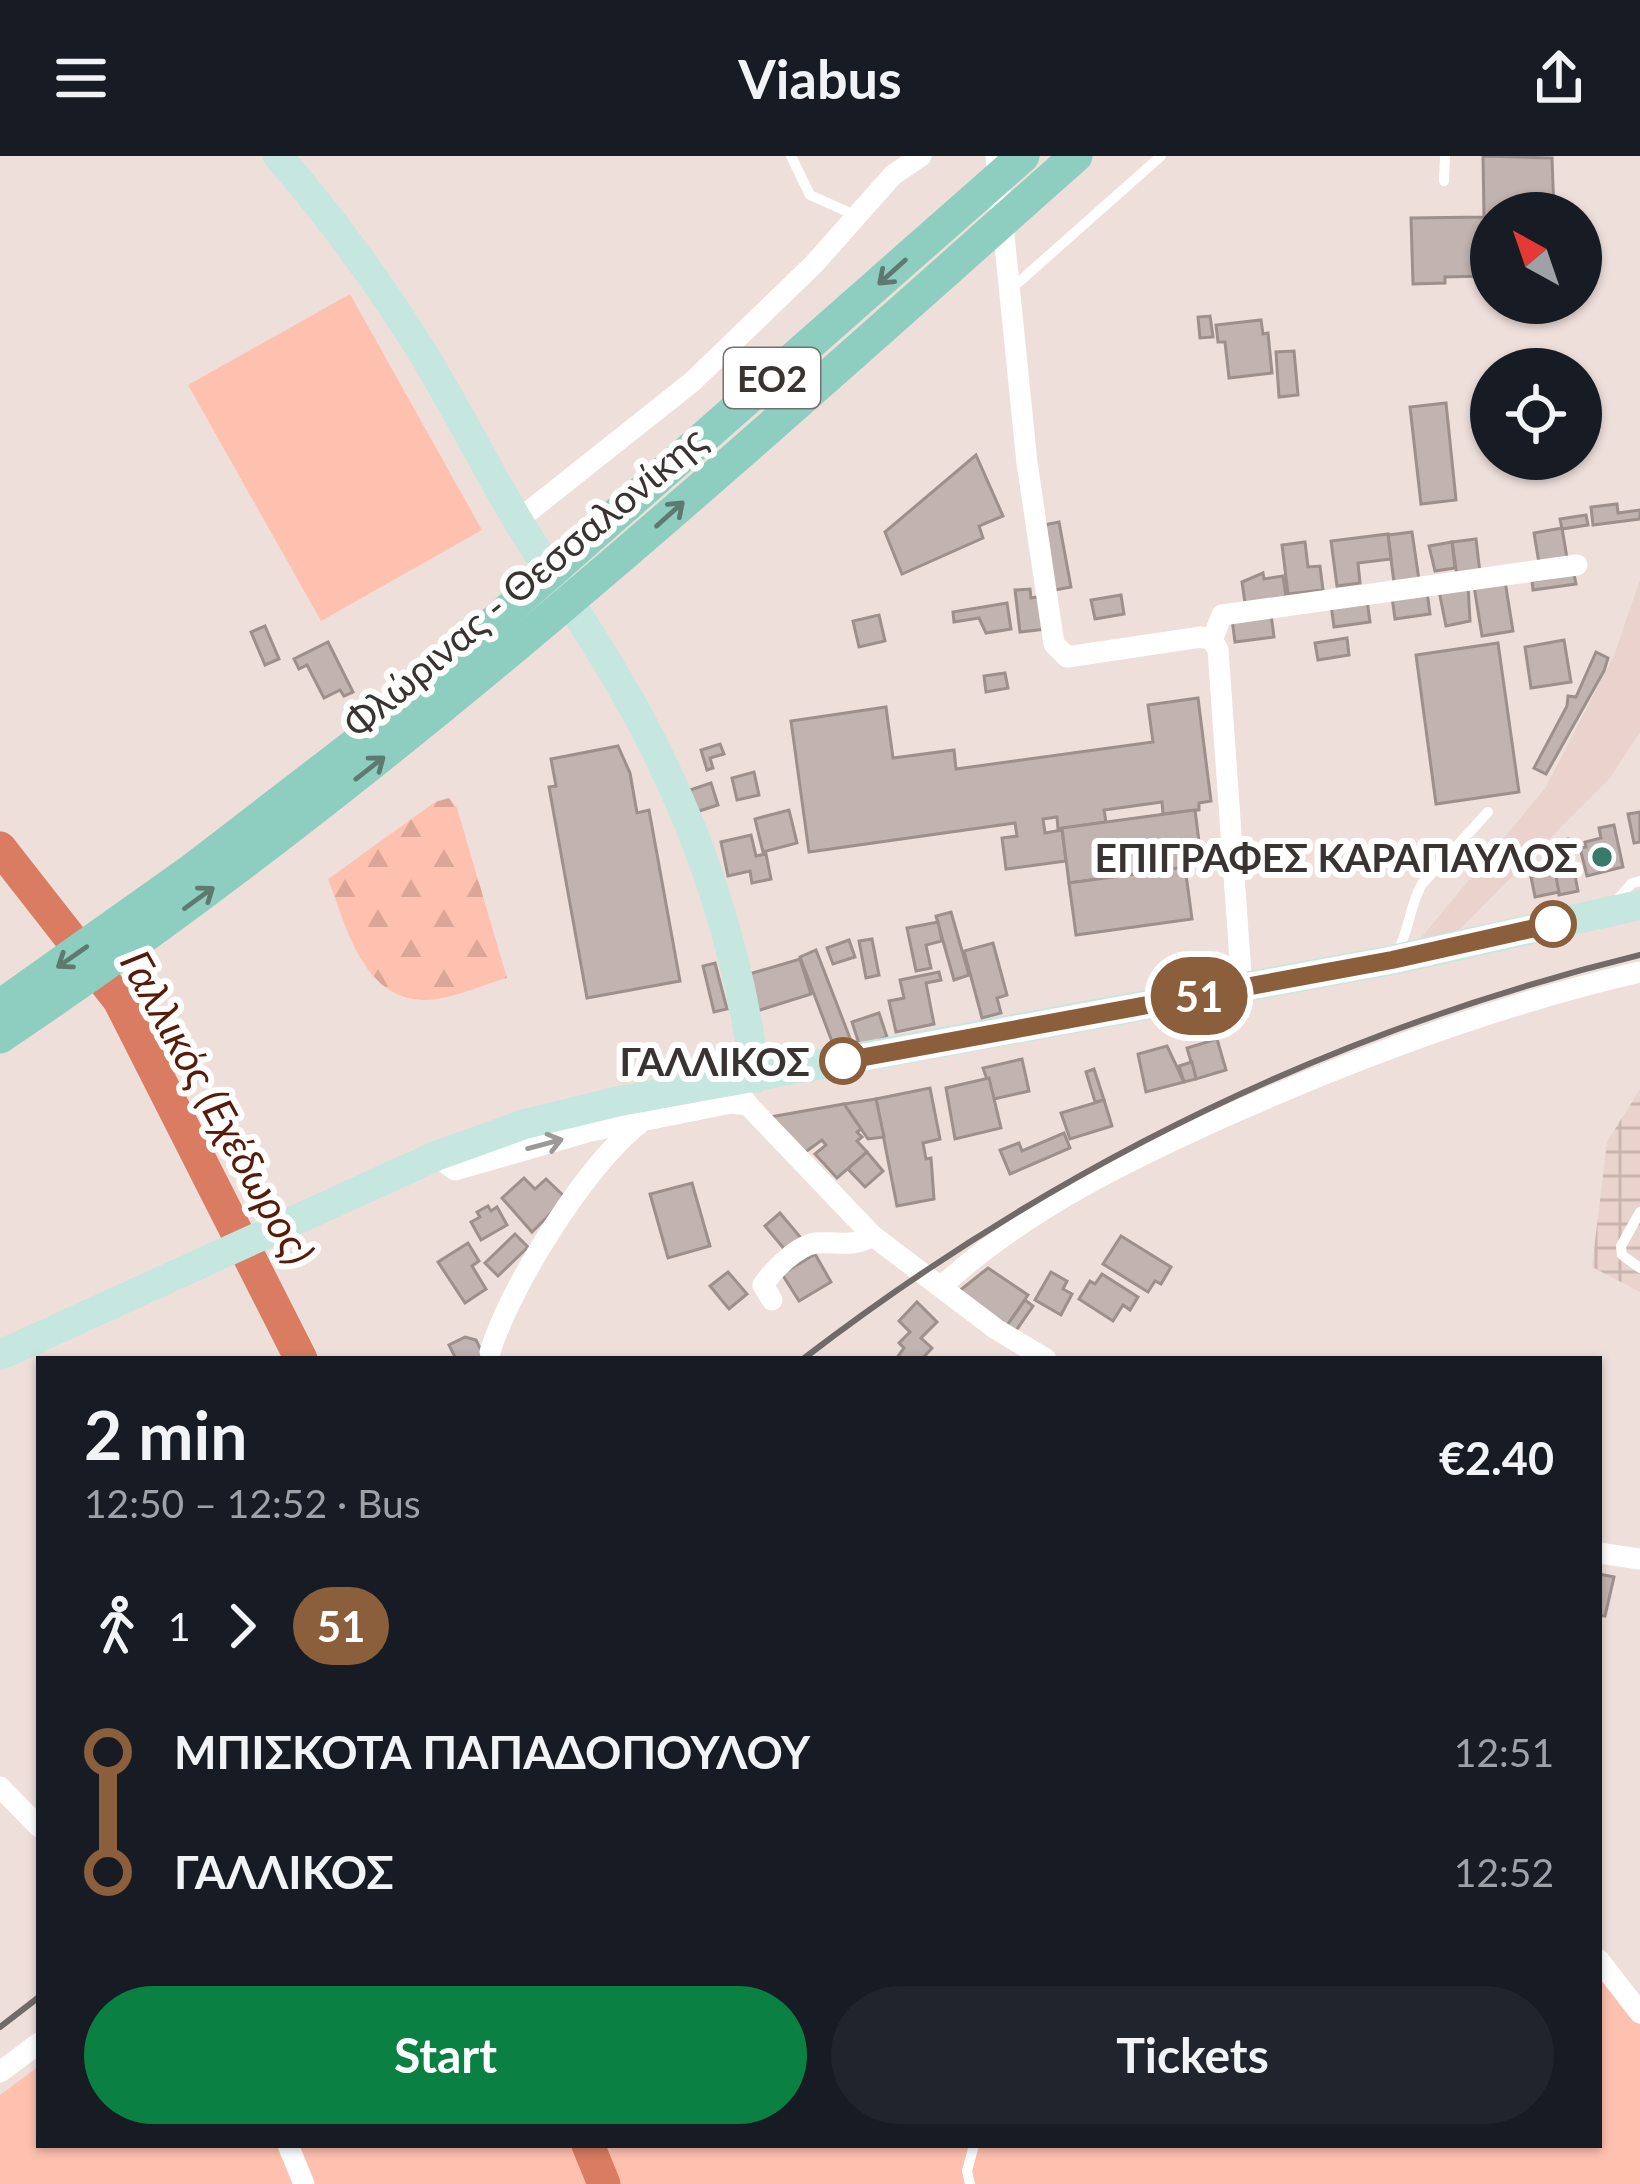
<!DOCTYPE html>
<meta charset="utf-8">
<style>
body{margin:0;font-family:Lato,sans-serif;background:#20242c;color:#f1f3f6;height:100vh;display:flex;flex-direction:column;font-size:45px;white-space:nowrap}
*{box-sizing:border-box;margin:0}
p{font-size:39px;color:#9ea1a6}
.icon{flex:none;width:66px;height:66px;fill:none;stroke:currentColor;stroke-width:2;stroke-linecap:round;stroke-linejoin:round}
.map{position:relative;flex:1;overflow:hidden}
.panel{position:absolute;left:36px;top:1200px;width:1566px;height:792px;display:flex;flex-direction:column;background:#171b24;border-radius:0px;box-shadow:0 3px 9px #0004}
.panel>*{flex:none}
.badge{padding:0 24px;border-radius:39px;font-size:42px;line-height:78px}
.needle{width:78px;rotate:320deg}
.tools{position:absolute;left:1470px;top:36px;display:grid;gap:24px}
.tools a{display:grid;place-items:center;width:132px;height:132px;border-radius:50%;background:#171b24;box-shadow:0 3px 9px #0004;font-size:60px}
.map>.badge{position:absolute;translate:-50% -50%;box-shadow:0 0 0 6px #fff}
.legs{display:flex;align-items:center;gap:18px;height:132px;padding:0 48px;font-size:39px}
.legs p{margin-inline-start:auto}
.overview{display:flex;align-items:center;justify-content:space-between;height:204px;padding:0 48px}
h1{font-size:66px;font-weight:700;line-height:90px}
.action{display:flex;gap:24px;margin-top:auto;padding:24px 48px}
.action a{flex:1;height:138px;border-radius:72px;background:#0b8043;color:#fff;font-size:48px;font-weight:700;line-height:138px;text-align:center}
.action a+a{background:#20242c;color:#f1f3f6}
ul{padding:0 48px;list-style:none}
li{display:flex;align-items:center;gap:42px;height:120px;font-size:45px}
li i{display:grid;place-items:center;width:18px;height:100%;margin:0 15px;background:currentColor}
li i::after{content:'';width:30px;height:30px;margin:-15px;border:9px solid;border-radius:50%;background:#171b24}
li p{margin-inline-start:auto}
li:first-child i{background:linear-gradient(#0000 50%,currentColor 0)}
li:last-child i{background:linear-gradient(currentColor 50%,#0000 0)}
header{display:flex;justify-content:space-between;align-items:center;height:156px;padding:0 48px;background:#171b24;font-size:54px;font-weight:700}
.map>svg:first-child{display:block}
.built{fill:#ead3cc}
.industrial{fill:url(#industrial-grid)}
.forest{fill:url(#forest-firs)}
.park{fill:#ffc1af}
.lines{fill:none;stroke-linecap:round;stroke-linejoin:round}
.river{stroke:#d97c61;stroke-width:33}
.building{fill:#c1b3af;stroke:#9d8f8b;stroke-width:3}
.lane{stroke:#fff;stroke-width:10}
.street{stroke:#fff;stroke-width:21}
.secondary{stroke:#c6e6e0;stroke-width:30}
.primary{stroke:#8ecec0;stroke-width:33}
.rail{stroke:#726a68;stroke-width:6}
.oneway{stroke:#5f7972}
.oneway2{stroke:#9c9998}
.line-1-casing{stroke:#fff;stroke-width:27}
.line-1{stroke:#8b5e3c;stroke-width:18}
.poi-dot{fill:#387a6b;stroke:#fff;stroke-width:4.5}
.stop-1-dot{fill:#fff;stroke:#8b5e3c;stroke-width:6}
.labels{text-anchor:middle;dominant-baseline:central;stroke-width:12;stroke-linejoin:round;paint-order:stroke}
.shield{fill:#fff;stroke:#747070;stroke-width:3}
.shield-label{font-size:36px;font-weight:bold;fill:#393332}
.street-label{font-size:39px;fill:#393332;stroke:#fff}
.poi-label{font-size:39px;font-weight:bold;fill:#393332;stroke:#fff;text-anchor:end}
.stop-label{font-size:39px;font-weight:bold;fill:#393332;stroke:#fff;text-anchor:end}
.water-label{font-size:42px;font-style:italic;fill:#561b09;stroke:#fff}
</style>
<header><svg class="icon" aria-label="menu" viewBox="0 0 24 24"><path d="M4 6h16M4 12h16M4 18h16"/></svg>Viabus<svg class="icon" aria-label="share" viewBox="0 0 24 24"><path d="M12 15V3M7 8l5-5 5 5M5 13v7h14v-7"/></svg></header>
<div class="map">
<svg width="1640" height="2028" viewBox="0 0 1640 2028">
<defs>
<pattern id="industrial-grid" width="8" height="8" patternUnits="userSpaceOnUse" patternTransform="scale(3)"><rect width="8" height="8" fill="#ead3cc"/><path d="M0 4h8M4 0v8" fill="none" stroke="#c9b6b0"/></pattern>
<pattern id="forest-firs" width="22" height="20" patternUnits="userSpaceOnUse" patternTransform="scale(3)"><rect width="22" height="20" fill="#ffc1af"/><path d="M5 1l3.5 6h-7zM16 11l3.5 6h-7z" fill="#dba697"/></pattern>
</defs>
<rect width="100%" height="100%" fill="#eedfdb"/>
<polygon class="built" points="1640,424 1640,576 1610,622 1455,778 1416,788 1546,631 1614,499"/>
<polygon class="industrial" points="1640,933 1640,1136 1592,1111 1607,986"/>
<path class="forest" d="M449 642 457 652 507 822C482 829 448 845 423 844 362 842 346 769 328 723L435 646Z"/>
<g class="park">
<polygon points="350,138 482,374 321,465 188,229"/>
<polygon points="1599,1814 1640,1869 1640,2028 0,2028 0,1939 39,1910 39,1989 1599,1989"/>
</g>
<g class="lines">
<g class="river">
<polyline points="0,692 119,844 301,1203"/>
<polyline points="588,1989 604,2028"/>
</g>
</g>
<g class="building">
<polygon points="1483,0 1552,2 1554,57 1491,57 1491,134 1485,134 1485,120 1445,121 1445,127 1413,128 1411,62 1484,61"/>
<polygon points="1210,160 1213,181 1200,182 1198,161"/>
<polygon points="1261,164 1263,178 1268,177 1272,217 1229,222 1225,186 1218,186 1216,169"/>
<polygon points="1294,195 1298,239 1279,241 1276,196"/>
<polygon points="1446,247 1456,344 1421,348 1410,251"/>
<polygon points="976,299 1003,360 979,370 983,382 902,418 885,376"/>
<polygon points="1617,348 1618,357 1640,354 1640,363 1593,369 1591,351"/>
<polygon points="1586,359 1588,369 1562,373 1560,363"/>
<polygon points="1059,366 1071,431 1055,434 1044,369"/>
<polygon points="1562,372 1567,402 1539,407 1534,377"/>
<polygon points="1412,376 1419,424 1394,427 1388,379"/>
<polygon points="1388,378 1391,403 1358,407 1360,427 1337,430 1331,385"/>
<polygon points="1476,383 1480,417 1457,420 1452,386"/>
<polygon points="1305,386 1308,411 1320,410 1323,434 1288,438 1282,389"/>
<polygon points="1452,386 1455,412 1435,415 1429,390"/>
<polygon points="1263,417 1264,423 1283,420 1286,441 1245,447 1242,426"/>
<polygon points="1574,418 1576,428 1533,434 1532,425"/>
<polygon points="1505,425 1513,475 1482,480 1474,430"/>
<polygon points="1468,429 1470,465 1446,470 1439,435"/>
<polygon points="1030,433 1031,442 1043,440 1047,473 1020,476 1015,434"/>
<polygon points="1427,436 1430,458 1395,463 1392,441"/>
<polygon points="1121,439 1124,458 1095,463 1091,444"/>
<polygon points="1367,444 1370,466 1334,471 1331,449"/>
<polygon points="1007,447 1011,473 986,477 979,462 954,466 953,456"/>
<polygon points="1271,458 1274,481 1235,486 1232,463"/>
<polygon points="879,459 885,485 859,491 853,465"/>
<polygon points="265,470 279,503 265,509 251,476"/>
<polygon points="1347,482 1349,499 1318,504 1315,487"/>
<polygon points="1564,484 1571,526 1531,532 1525,491"/>
<polygon points="328,486 353,536 344,540 340,534 324,542 307,509 299,513 294,503"/>
<polygon points="1498,487 1519,636 1436,648 1416,499"/>
<polygon points="1596,496 1608,502 1604,515 1546,618 1534,612 1567,550 1568,540 1576,541"/>
<polygon points="1005,517 1008,532 986,536 984,520"/>
<polygon points="1198,542 1211,645 1199,647 1199,654 1163,658 1162,646 1104,654 1106,666 1058,673 1057,661 1043,663 1045,677 1062,674 1066,705 1006,713 1002,682 1017,680 1015,667 809,696 791,565 886,551 893,602 954,594 956,613 1153,586 1148,549"/>
<polygon points="720,588 724,598 710,602 713,612 707,614 701,594"/>
<polygon points="618,590 630,617 637,657 649,654 680,825 587,842 549,631 556,630 551,603"/>
<polygon points="754,616 759,639 737,644 732,622"/>
<polygon points="711,627 718,649 696,656 690,634"/>
<polygon points="789,654 797,687 763,696 755,663"/>
<polygon points="1195,654 1202,709 1069,727 1062,672"/>
<polygon points="1640,656 1640,686 1634,687 1628,658"/>
<polygon points="1614,669 1623,711 1587,720 1580,692 1586,691 1585,686 1601,682 1599,672"/>
<polygon points="751,679 756,700 766,698 771,723 752,727 750,715 728,720 721,686"/>
<polygon points="1568,683 1578,735 1559,739 1549,687"/>
<polygon points="1185,711 1192,763 1076,779 1069,727"/>
<polygon points="1554,711 1559,736 1535,741 1531,721 1547,718 1546,713"/>
<polygon points="951,756 969,819 954,824 936,760"/>
<polygon points="938,766 942,785 926,789 931,812 916,815 907,772"/>
<polygon points="872,783 879,819 866,822 859,785"/>
<polygon points="849,784 855,801 833,808 827,792"/>
<polygon points="993,787 1007,839 997,842 1001,857 982,862 964,795"/>
<polygon points="816,794 853,890 836,896 800,801"/>
<polygon points="800,803 811,838 757,855 746,819"/>
<polygon points="715,807 727,853 714,856 703,810"/>
<polygon points="939,816 941,824 926,827 934,868 896,876 889,845 904,842 900,824"/>
<polygon points="879,857 887,881 860,891 852,866"/>
<polygon points="1217,883 1226,914 1196,923 1187,892"/>
<polygon points="1167,890 1184,926 1146,936 1138,898"/>
<polygon points="1022,903 1029,935 994,943 983,912"/>
<polygon points="1192,906 1196,923 1184,926 1179,910"/>
<polygon points="1094,913 1104,944 1095,946 1086,916"/>
<polygon points="989,922 1001,972 955,983 946,932"/>
<polygon points="930,932 940,983 923,987 926,1003 931,1002 934,1043 897,1050 876,943"/>
<polygon points="876,943 884,981 868,983 844,948"/>
<polygon points="1104,944 1112,970 1070,983 1061,957"/>
<polygon points="844,948 861,973 857,976 862,981 857,985 867,996 837,1022 815,998 826,989 822,984 804,997 770,961"/>
<polygon points="1064,977 1070,992 1010,1018 1000,994 1019,987 1022,995"/>
<polygon points="867,996 883,1015 865,1031 848,1013"/>
<polygon points="524,1022 535,1033 546,1023 566,1042 532,1076 502,1042"/>
<polygon points="692,1027 710,1090 668,1102 650,1038"/>
<polygon points="488,1050 491,1055 497,1051 507,1069 481,1084 471,1066 480,1061 477,1056"/>
<polygon points="780,1057 801,1082 786,1095 765,1070"/>
<polygon points="515,1078 528,1091 498,1120 485,1107"/>
<polygon points="1121,1080 1171,1111 1161,1128 1155,1125 1148,1136 1103,1108"/>
<polygon points="468,1087 479,1105 472,1110 486,1133 465,1147 438,1106"/>
<polygon points="815,1098 831,1126 799,1145 782,1118"/>
<polygon points="988,1112 1028,1139 1006,1171 954,1139"/>
<polygon points="728,1116 747,1138 729,1153 710,1130"/>
<polygon points="1051,1116 1067,1125 1063,1133 1072,1138 1061,1159 1035,1144"/>
<polygon points="1102,1118 1138,1141 1130,1154 1123,1149 1113,1165 1079,1143 1090,1125 1095,1128"/>
<polygon points="1025,1144 1033,1150 1015,1176 1006,1171"/>
<polygon points="917,1146 937,1166 921,1182 932,1192 922,1203 896,1203 904,1192 899,1187 910,1176 899,1165"/>
<polygon points="465,1181 476,1184 485,1202 456,1203 449,1189"/>
<polygon points="1599,1418 1614,1421 1605,1460 1599,1459"/>
</g>
<g class="lines">
<g class="lane">
<polyline points="791,0 810,39 857,60"/>
<polyline points="1444,25 1445,0"/>
<polyline points="1011,133 1161,0"/>
<polyline points="1618,743 1632,727 1640,725"/>
<path d="M1397 796C1410 774 1409 750 1422 728L1488 656"/>
<polyline points="1640,1056 1621,1090 1622,1099 1640,1112"/>
<polyline points="970,2028 967,2015 974,1989"/>
</g>
<g class="street">
<polyline points="996,0 1027,307 1054,488 1067,501 1201,481 1212,484"/>
<polyline points="518,364 692,226 814,108 893,19 921,0"/>
<polyline points="1242,832 1218,494 1212,484 1222,459 1577,409"/>
<polyline points="732,925 748,949 873,1080 996,1173 1046,1203"/>
<polyline points="436,1000 455,1014 591,975 731,947 748,949"/>
<path d="M942 1130C1022 1056 1126 1005 1224 961 1358 901 1497 849 1640 816"/>
<path d="M772 1144 763 1129C773 1114 798 1089 816 1087 838 1085 852 1092 873 1080"/>
<path d="M490 1196C510 1131 585 1010 639 968"/>
<polyline points="1599,1397 1640,1403"/>
<polyline points="0,1631 39,1671"/>
<polyline points="1599,1804 1640,1857"/>
<polyline points="0,1916 39,1887"/>
<polyline points="288,1989 304,2028"/>
</g>
<g class="secondary">
<path d="M278 0C329 59 377 124 419 191 454 247 484 308 518 365 559 432 605 497 642 567 700 676 741 799 755 922"/>
<polyline points="0,1199 436,1000 525,968 620,945 1392,804 1640,749"/>
</g>
<g class="primary">
<polyline points="0,850 189,716 358,586 1023,0"/>
<path d="M0 881C387 622 728 308 1076 0"/>
</g>
<g class="rail">
<path d="M803 1203C1053 1011 1333 874 1640 799"/>
<polyline points="0,1871 39,1841"/>
</g>
</g>
<defs><path id="oneway-shaft" d="M-6 0H5M1.5-3L5.5 0L1.5 3" fill="none" stroke-width="1.6" stroke-linecap="round" stroke-linejoin="round" transform="scale(3)"/></defs>
<g class="oneway">
<use href="#oneway-shaft" transform="translate(892 116) rotate(138)"/>
<use href="#oneway-shaft" transform="translate(670 358) rotate(-42)"/>
<use href="#oneway-shaft" transform="translate(370 612) rotate(-38)"/>
<use href="#oneway-shaft" transform="translate(199 742) rotate(-36)"/>
<use href="#oneway-shaft" transform="translate(72 801) rotate(145)"/>
</g>
<use class="oneway2" href="#oneway-shaft" transform="translate(545 988) rotate(-15)"/>
<g class="lines">
<g class="line-1-casing">
<polyline id="line-1" points="843,905 1392,804 1553,768"/>
</g>
<use href="#line-1" class="line-1"/>
</g>
<circle class="poi-dot" cx="1602" cy="701" r="12"/>
<g class="stop-1-dot">
<circle cx="1553" cy="768" r="21"/>
<circle cx="843" cy="905" r="21"/>
</g>
<g class="labels">
<rect class="shield" x="724" y="192" width="96" height="60" rx="9"/>
<g class="shield-label">
<text x="772" y="222">ΕΟ2</text>
</g>
<g class="street-label">
<text transform="translate(524 425) rotate(-40)">Φλώρινας - Θεσσαλονίκης</text>
</g>
<g class="poi-label">
<text x="1578" y="701">ΕΠΙΓΡΑΦΕΣ ΚΑΡΑΠΑΥΛΟΣ</text>
</g>
<g class="stop-label">
<text x="810" y="905">ΓΑΛΛΙΚΟΣ</text>
</g>
<g class="water-label">
<text transform="translate(218 951) rotate(61)">Γαλλικός (Εχέδωρος)</text>
</g>
</g>
</svg>
<div class="tools">
<a><svg class="needle" viewBox="-14 -14 28 28"><path d="M0-13l5 13h-10z" fill="#e53935"/><path d="M0 13l5-13h-10z" fill="#9ea1a6"/></svg></a>
<a><svg class="icon" aria-label="locate" viewBox="0 0 24 24"><circle cx="12" cy="12" r="6"/><path d="M12 2v4M12 18v4M2 12h4M18 12h4"/></svg></a>
</div>
<b class="badge" style="left:1199px;top:840px;background:#8b5e3c;color:#fff">51</b>
<section class="panel">
<div class="overview"><div><h1>2 min</h1><p>12:50 – 12:52 · Bus</p></div><b>€2.40</b></div>
<div class="legs"><svg class="icon" aria-label="walk" viewBox="0 0 24 24"><circle cx="13" cy="4" r="2"/><path d="M13 8l-2 6 4 7M11 14l-3 7M7 12l3-4h3l4 4"/></svg>1<svg class="icon" aria-label="forward" viewBox="0 0 24 24"><path d="M9 5l7 7-7 7"/></svg><b class="badge" style="background:#8b5e3c;color:#fff">51</b></div>
<ul>
<li><i style="color:#8b5e3c"></i><b>ΜΠΙΣΚΟΤΑ ΠΑΠΑΔΟΠΟΥΛΟΥ</b><p>12:51</p></li>
<li><i style="color:#8b5e3c"></i><b>ΓΑΛΛΙΚΟΣ</b><p>12:52</p></li>
</ul>
<div class="action"><a>Start</a><a>Tickets</a></div>
</section>
</div>
